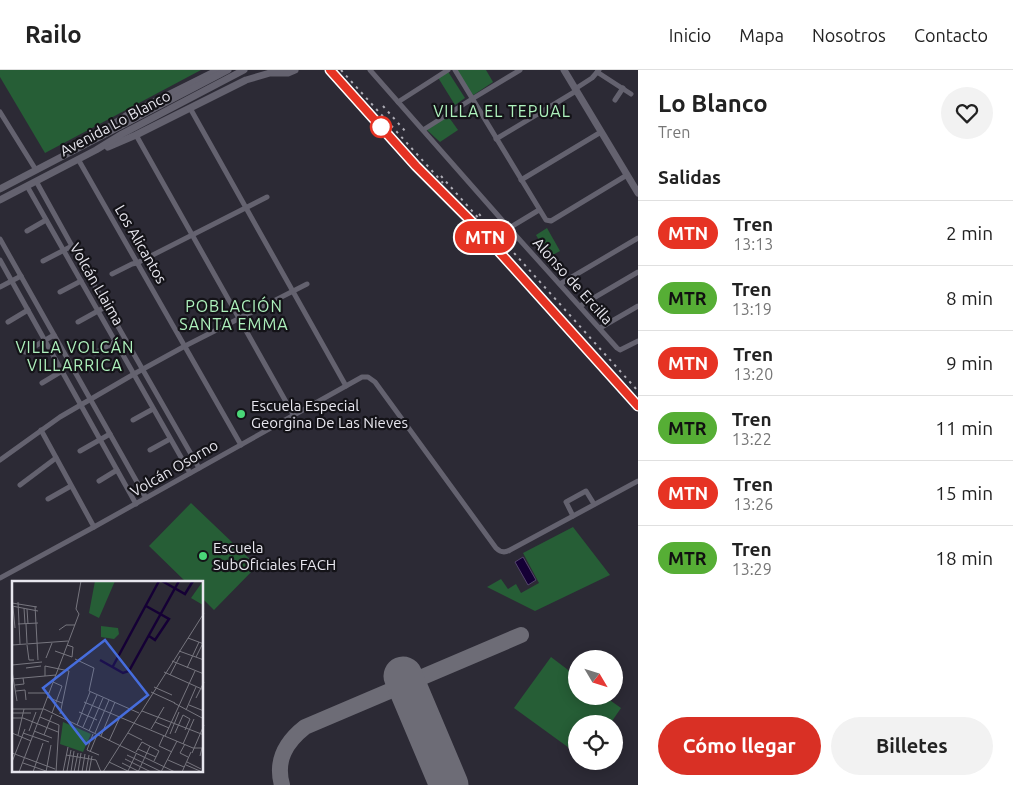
<!DOCTYPE html>
<html lang="es">
<meta charset="utf-8">
<style>
body{margin:0;font-family:Ubuntu,sans-serif;background:#f2f2f2;color:#222;height:100vh;display:flex;flex-direction:column;font-size:19px;white-space:nowrap}
*{box-sizing:border-box;margin:0}
p{font-size:16px;color:#767676}
.icon{flex:none;width:28px;height:28px;fill:none;stroke:currentColor;stroke-width:2;stroke-linecap:round;stroke-linejoin:round}
.map{position:relative;flex:1;overflow:hidden}
.details{display:flex;flex-direction:column;background:#fff;width:375px}
.details>*{flex:none}
.badge{padding:0 10px;border-radius:16px;font-size:18px;line-height:32px}
.needle{width:32px;rotate:128deg}
.fabs{position:absolute;left:568px;top:580px;display:grid;gap:10px}
.fabs a{display:grid;place-items:center;width:55px;height:55px;border-radius:50%;background:#fff;box-shadow:0 2px 12px #0003;font-size:25px}
.map>.badge{position:absolute;translate:-50% -50%;box-shadow:0 0 0 2px #fff}
h2{padding:0 20px;font-size:19px;line-height:45px}
.round{display:grid;place-items:center;flex:none;width:52px;height:52px;border-radius:26px;background:#f2f2f2}
.headline{display:flex;align-items:center;justify-content:space-between;height:85px;padding:0 20px}
h1{font-size:24px;font-weight:700;line-height:38px}
.button{display:flex;gap:10px;margin-top:auto;padding:10px 20px}
.button a{flex:1;height:58px;border-radius:30px;background:#d93025;color:#fff;font-size:20px;font-weight:700;line-height:58px;text-align:center}
.button a+a{background:#f2f2f2;color:#222}
ul{padding:0;list-style:none}
li{display:flex;align-items:center;gap:15px;height:65px;padding:0 20px;border-top:1px solid #e0e0e0}
li div{flex:1}
li b{display:block;font-size:19px}
li em{font-style:normal}
li .badge{min-width:55px;font-weight:700;text-align:center}
header{display:flex;align-items:center;gap:30px;box-sizing:border-box;height:70px;padding:0 25px;background:#fff;border-bottom:1px solid #e0e0e0}
header strong{font-size:24px}
nav{display:flex;gap:28px;margin-inline-start:auto;font-size:18px}
main{display:flex;flex:1;min-height:0}
.map>svg:first-child{display:block}
.green{fill:#265e36}
.water{fill:#150035;stroke:#54456d}
.lines{fill:none;stroke-linecap:round;stroke-linejoin:round}
.taxiway{stroke:#6d6c76;stroke-width:16}
.runway{stroke:#6d6c76;stroke-width:39}
.minor{stroke:#64626f;stroke-width:5}
.secondary{stroke:#64626f;stroke-width:7}
.rail{stroke:#aeadb6;stroke-width:2;stroke-dasharray:2.5 5;stroke-linecap:butt}
.line-casing{stroke:#fff;stroke-width:11}
.line{stroke:#e63323;stroke-width:8}
.stop-dot{fill:#fff;stroke:#e63323;stroke-width:2.5}
.poi-dot{fill:#4ad778;stroke:#141318;stroke-width:2}
.labels{text-anchor:middle;dominant-baseline:central;stroke-width:4.5;stroke-linejoin:round;paint-order:stroke}
.street-label{font-size:15px;fill:#e8e7ef;stroke:#141318}
.poi-label{font-size:15px;fill:#e8e7ef;stroke:#141318;text-anchor:start}
.neighbourhood-label{font-size:16px;letter-spacing:1px;fill:#aef2bd;stroke:#141318}
.inset-river{fill:none;stroke:#150035;stroke-width:2.5}
.inset-road{fill:none;stroke:#77767f;stroke-width:1}
.view{fill:#466ddd;fill-opacity:0.15;stroke:#466ddd;stroke-width:2.5}
.inset-edge{fill:none;stroke:#e8e7ef;stroke-width:2.5}
</style>
<header>
<strong>Railo</strong>
<nav><a>Inicio</a><a>Mapa</a><a>Nosotros</a><a>Contacto</a></nav>
</header>
<main>
<div class="map">
<svg width="638" height="715" viewBox="0 0 638 715">
<rect width="100%" height="100%" fill="#2c2a35"/>
<g class="green">
<polygon points="0,0 201,0 45,83 0,7"/>
<polygon points="447,0 465,28 455,35 437,6"/>
<polygon points="456,0 486,0 493,12 472,26"/>
<polygon points="448,46 458,60 440,72 427,60"/>
<polygon points="547,158 560,181 549,187 536,165"/>
<polygon points="191,433 257,496 214,540 203,529 202,512 186,512 149,476"/>
<polygon points="573,457 610,505 535,541 487,517 501,509 508,519 516,514 521,523 539,513 523,483"/>
<polygon points="551,587 576,606 576,626 604,626 621,638 610,654 576,654 576,683 514,638"/>
</g>
<polygon class="water" points="523,487 536,510 528,515 515,492"/>
<g class="lines">
<path class="taxiway" d="M282 715C275 690 286 672 305 657L521 565"/>
<polyline class="runway" points="403,606 449,715"/>
<g class="minor">
<polyline points="370,0 509,158 617,278 620,280 638,271"/>
<polyline points="455,0 546,150 551,151 627,105"/>
<polyline points="597,2 631,24"/>
<polyline points="575,19 592,8 599,0"/>
<polyline points="615,30 623,18"/>
<polyline points="398,32 448,0"/>
<polyline points="190,38 346,316"/>
<polyline points="0,42 36,100"/>
<polyline points="423,60 472,29 520,0"/>
<polyline points="136,65 294,346"/>
<polyline points="496,69 576,21"/>
<polyline points="78,89 241,375"/>
<polyline points="521,110 601,62"/>
<polyline points="36,111 72,176 199,398"/>
<polyline points="27,116 190,403"/>
<polyline points="509,158 539,140"/>
<polyline points="27,161 46,150"/>
<polyline points="0,169 146,428"/>
<polyline points="0,190 136,434"/>
<polyline points="43,191 72,176"/>
<polyline points="112,204 132,194 137,193 267,127"/>
<polyline points="560,214 638,168"/>
<polyline points="0,217 21,206"/>
<polyline points="60,222 81,211"/>
<polyline points="580,236 638,202"/>
<polyline points="8,252 28,240"/>
<polyline points="78,252 107,236"/>
<polyline points="600,258 638,236"/>
<polyline points="25,282 54,265"/>
<polyline points="95,283 115,272"/>
<polyline points="42,313 62,301"/>
<polyline points="133,350 153,339"/>
<polyline points="41,360 94,457"/>
<polyline points="150,380 170,369"/>
<polyline points="80,381 110,364"/>
<polyline points="0,390 60,347 134,304 185,276 307,214"/>
<polyline points="99,411 117,400"/>
<polyline points="20,415 56,388"/>
<polyline points="48,429 71,416"/>
<polyline points="573,446 566,432 586,421 594,434"/>
<path d="M0 508 94 457 362 307H368L375 312 496 478C500 482 505 483 510 480L638 411"/>
</g>
<g class="secondary">
<polyline points="564,0 638,123"/>
<polyline points="103,61 126,46 218,0"/>
<polyline points="108,77 136,65 246,10 270,3 288,3 295,0"/>
<polyline points="0,119 228,0"/>
<polyline points="0,130 96,80 122,64 244,0"/>
</g>
<g class="rail">
<polyline points="330,0 417,96 475,155 638,336"/>
<polyline points="341,0 443,113"/>
<polyline points="383,36 406,62"/>
<polyline points="441,106 481,151"/>
<polyline points="479,144 638,321"/>
</g>
</g>
<g class="lines">
<g class="line-casing">
<polyline id="line" points="330,0 416,96 475,155 638,336"/>
</g>
<use href="#line" class="line"/>
</g>
<circle class="stop-dot" cx="381" cy="57" r="10"/>
<g class="poi-dot">
<circle cx="241" cy="344" r="5"/>
<circle cx="203" cy="486" r="5"/>
</g>
<g class="labels">
<g class="street-label">
<text transform="translate(115 53) rotate(-28)">Avenida Lo Blanco</text>
<text transform="translate(141 174) rotate(60)">Los Alicantos</text>
<text transform="translate(573 211) rotate(48)">Alonso de Ercilla</text>
<text transform="translate(97 214) rotate(60)">Volcán Llaima</text>
<text transform="translate(174 398) rotate(-30)">Volcán Osorno</text>
</g>
<g class="poi-label">
<text x="251" y="335">Escuela Especial<tspan x="251" dy="17">Georgina De Las Nieves</tspan></text>
<text x="213" y="477">Escuela<tspan x="213" dy="17">SubOficiales FACH</tspan></text>
</g>
<g class="neighbourhood-label">
<text x="502" y="41">VILLA EL TEPUAL</text>
<text x="234" y="236">POBLACIÓN<tspan x="234" dy="18">SANTA EMMA</tspan></text>
<text x="75" y="277">VILLA VOLCÁN<tspan x="75" dy="18">VILLARRICA</tspan></text>
</g>
</g>
<g transform="translate(12 511)">
<rect width="191" height="191" fill="#2c2a35"/>
<path d="M83 0H103L87 37 77 32ZM191 0H192L191 24 179 17ZM89 45 106 47 107 53 102 58 89 56ZM51 141 79 153 71 171 48 163Z" fill="#265e36"/>
<path class="inset-river" d="M150 0 173 13 181 0M134 25 157 38 143 59 137 55M88 79 111 92 117 90 167 0M100 87 147 0"/>
<path class="inset-road" d="M6 21 8 63M0 22 25 26M0 25 26 30M23 25 26 79M1 26 3 47M12 27 13 43M15 28 16 43M6 43 26 42M14 43 15 62M47 49 54 44H63M176 57 192 63M0 64 56 60M15 64 17 79H22M43 70 60 76 61 66 55 64M167 70 192 79M184 76 191 62M34 77 40 62M63 78 82 87 77 110 127 132M160 80 192 93M0 84 30 81M14 87 29 85M175 87 187 61M0 90 5 120M152 91 192 109M158 94 168 75M33 95V85L57 90 48 133M0 98 44 94M3 104 12 103 11 97M142 106 160 114M4 110 13 109 14 119M139 111 163 122M16 112H37M35 116 50 122M184 117 192 101M72 121 181 167H190L188 175M162 122 192 138M177 124 192 130M0 128H32L163 191M174 129 184 106M130 130 192 154M67 131 85 139M0 132H19M40 132 50 105 41 101M28 136 47 144 44 191M0 137H11L46 151M143 141 157 147M65 144 78 111M71 146 85 114M139 148 152 126M17 150 24 131M22 150 40 157M77 150 91 117M0 152 19 160M11 152 37 161M83 152 97 119M116 152 130 159M163 152 171 134 178 138 173 149M81 153 75 169 87 174M158 153 167 131M6 154 12 128M32 154 40 134M152 154 147 165 160 171M89 155 103 121M153 155 183 90M97 160 108 136M171 163 182 138M173 163 168 172 176 176M126 168 144 176M78 171 85 154M124 171 130 161 147 170 142 180M0 172 43 188M180 172 192 144M54 174 84 179 89 191M115 174 150 191M113 178 139 191M156 179 172 186M0 181 13 148M97 181 118 191M175 181 189 188M11 182 34 190M110 182 128 191M174 184 188 190M55 190 59 169M116 190 124 173M7 191 67 33 64 28 69 0M21 191 31 162M34 191 39 164M51 191 56 166M59 191 62 170M62 191 66 172M66 191 69 172M70 191 73 173M74 191 77 174M77 191 80 175M91 191 192 32M126 191 138 165M149 191 165 160M170 191 179 171"/>
<path class="view" d="M93 59 136 114 74 163 31 107Z"/>
<rect width="191" height="191" class="inset-edge"/>
</g>
</svg>
<div class="fabs">
<a><svg class="needle" viewBox="-14 -14 28 28"><path d="M0-13l5 13h-10z" fill="#e53935"/><path d="M0 13l5-13h-10z" fill="#767676"/></svg></a>
<a><svg class="icon" aria-label="locate" viewBox="0 0 24 24"><circle cx="12" cy="12" r="6"/><path d="M12 2v4M12 18v4M2 12h4M18 12h4"/></svg></a>
</div>
<b class="badge" style="left:485px;top:167px;background:#e63323;color:#fff">MTN</b>
</div>
<section class="details">
<div class="headline"><div><h1>Lo Blanco</h1><p>Tren</p></div><a class="round"><svg class="icon" aria-label="heart" viewBox="0 0 24 24"><path d="M12 20l-8-8c-3-5 5-10 8-4 3-6 11-1 8 4z"/></svg></a></div>
<h2>Salidas</h2>
<ul>
<li><span class="badge" style="background:#e63323;color:#fff">MTN</span><div><b>Tren</b><p>13:13</p></div><em>2 min</em></li>
<li><span class="badge" style="background:#56ae35;color:#111">MTR</span><div><b>Tren</b><p>13:19</p></div><em>8 min</em></li>
<li><span class="badge" style="background:#e63323;color:#fff">MTN</span><div><b>Tren</b><p>13:20</p></div><em>9 min</em></li>
<li><span class="badge" style="background:#56ae35;color:#111">MTR</span><div><b>Tren</b><p>13:22</p></div><em>11 min</em></li>
<li><span class="badge" style="background:#e63323;color:#fff">MTN</span><div><b>Tren</b><p>13:26</p></div><em>15 min</em></li>
<li><span class="badge" style="background:#56ae35;color:#111">MTR</span><div><b>Tren</b><p>13:29</p></div><em>18 min</em></li>
</ul>
<div class="button"><a>Cómo llegar</a><a>Billetes</a></div>
</section>
</main>
